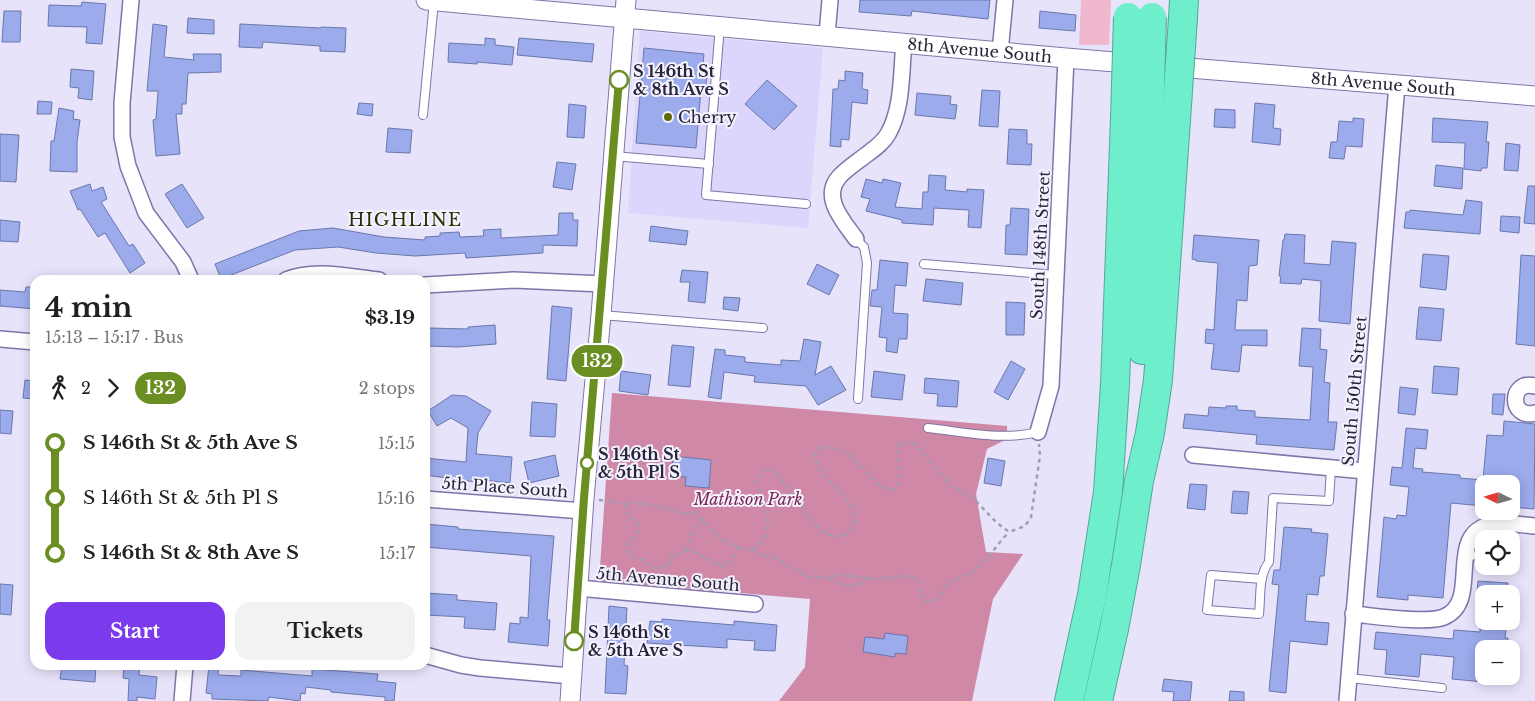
<!DOCTYPE html>
<meta charset="utf-8">
<style>
body{margin:0;font-family:"Libre Baskerville",serif;background:#f2f2f2;color:#202124;height:100vh;display:flex;flex-direction:column;font-size:19px;white-space:nowrap}
*{box-sizing:border-box;margin:0}
p{font-size:16px;color:#757577}
.icon{flex:none;width:28px;height:28px;fill:none;stroke:currentColor;stroke-width:2;stroke-linecap:round;stroke-linejoin:round}
.map{position:relative;flex:1;overflow:hidden}
.drawer{position:absolute;left:30px;top:275px;width:400px;height:395px;display:flex;flex-direction:column;background:#fff;border-radius:15px;box-shadow:0 2px 12px #0003}
.drawer>*{flex:none}
.badge{padding:0 10px;border-radius:16px;font-size:18px;line-height:32px}
.needle{width:32px;rotate:275deg}
.fabs{position:absolute;left:1475px;top:475px;display:grid;gap:10px}
.fabs a{display:grid;place-items:center;width:45px;height:45px;border-radius:10px;background:#fff;box-shadow:0 2px 12px #0003;font-size:25px}
.map>.badge{position:absolute;translate:-50% -50%;box-shadow:0 0 0 2px #fff}
.legs{display:flex;align-items:center;gap:8px;height:55px;padding:0 15px;font-size:16px}
.legs p{margin-inline-start:auto}
.summary{display:flex;align-items:center;justify-content:space-between;height:85px;padding:0 15px}
h1{font-size:28px;font-weight:800;line-height:38px}
.cta{display:flex;gap:10px;margin-top:auto;padding:10px 15px}
.cta a{flex:1;height:58px;border-radius:15px;background:#7c3aed;color:#fff;font-size:20px;font-weight:800;line-height:58px;text-align:center}
.cta a+a{background:#f2f2f2;color:#202124}
ul{padding:0 15px;list-style:none}
li{display:flex;align-items:center;gap:18px;height:55px;font-size:19px}
li i{display:grid;place-items:center;width:8px;height:100%;margin:0 6px;background:currentColor}
li i::after{content:'';width:12px;height:12px;margin:-6px;border:4px solid;border-radius:50%;background:#fff}
li p{margin-inline-start:auto}
li:first-child i{background:linear-gradient(#0000 50%,currentColor 0)}
li:last-child i{background:linear-gradient(currentColor 50%,#0000 0)}
.map>svg:first-child{display:block}
.built{fill:#dcd6fd}
.green{fill:#f0b8ce}
.forest{fill:#cf88a6}
.building{fill:#9babec;stroke:#6b77aa}
.lines{fill:none;stroke-linecap:round;stroke-linejoin:round}
.service-casing{stroke:#8075aa;stroke-width:10}
.minor-casing{stroke:#8075aa;stroke-width:18}
.tertiary-casing{stroke:#8075aa;stroke-width:21}
.motorway-casing{stroke:#56a798;stroke-width:30}
.path{stroke:#a19db4;stroke-width:2.5;stroke-dasharray:4 4;stroke-linecap:butt}
.service{stroke:#fff;stroke-width:8}
.minor{stroke:#fff;stroke-width:15}
.tertiary{stroke:#fff;stroke-width:19}
.motorway{stroke:#6eeecb;stroke-width:28}
.motorway-bridge-casing{stroke:#56a798;stroke-width:30;stroke-linecap:butt}
.motorway-bridge{stroke:#6eeecb;stroke-width:28}
.line-1-casing{stroke:#fff;stroke-width:11}
.line-1{stroke:#6b8e23;stroke-width:8}
.stop-1-dot{fill:#fff;stroke:#6b8e23;stroke-width:2.5}
.poi-dot{fill:#636807;stroke:#f4f2fe;stroke-width:2}
.labels{text-anchor:middle;dominant-baseline:central;stroke-width:4;stroke-linejoin:round;paint-order:stroke}
.street-label{font-size:16px;fill:#282439;stroke:#f4f2fe}
.stop-label{font-size:16px;font-weight:bold;fill:#282439;stroke:#f4f2fe;text-anchor:start}
.poi-label{font-size:16px;fill:#282439;stroke:#f4f2fe;text-anchor:start}
.park-label{font-size:16px;font-style:italic;fill:#7b2751;stroke:#f4f2fe}
.neighbourhood-label{font-size:18px;letter-spacing:1px;fill:#2b2d04;stroke:#f4f2fe}
</style>
<div class="map">
<svg width="1535" height="701" viewBox="0 0 1535 701">
<rect width="100%" height="100%" fill="#e7e3fb"/>
<polygon class="built" points="640,31 823,48 808,228 628,213"/>
<polygon class="green" points="1081,0 1111,0 1109,45 1079,45"/>
<polygon class="forest" points="612,393 1007,426 1007,439 987,449 976,494 986,552 1023,554 993,599 972,701 779,701 805,667 810,599 599,581"/>
<g class="building">
<polygon points="860,0 990,0 988,19 912,11 911,16 859,12"/>
<polygon points="82,2 106,4 102,44 86,43 87,27 48,26 49,5 81,6"/>
<polygon points="4,11 21,11 20,42 2,42"/>
<polygon points="1040,11 1076,15 1075,31 1039,28"/>
<polygon points="188,18 214,20 214,34 187,33"/>
<polygon points="153,24 167,26 164,57 194,60 193,54 221,54 221,72 188,73 186,104 182,104 182,114 176,114 180,154 156,156 153,120 156,119 158,91 147,91"/>
<polygon points="240,24 321,28 321,27 346,28 345,52 320,51 320,46 263,42 262,48 239,47"/>
<polygon points="485,38 495,39 495,45 514,47 512,65 477,62 477,64 448,62 449,43 485,45"/>
<polygon points="519,38 594,44 592,62 517,55"/>
<polygon points="644,48 704,54 702,76 707,77 705,91 701,90 696,148 636,143"/>
<polygon points="71,69 94,71 92,100 78,98 79,88 70,87"/>
<polygon points="845,71 863,73 862,89 868,90 867,104 852,102 849,140 841,139 841,147 830,146 833,89 838,89 839,80 845,81"/>
<polygon points="767,80 797,106 774,130 745,104"/>
<polygon points="982,90 1000,91 998,127 979,126"/>
<polygon points="917,93 951,96 950,104 957,105 955,119 915,115"/>
<polygon points="38,101 52,102 51,114 37,114"/>
<polygon points="359,103 373,104 372,116 357,114"/>
<polygon points="1255,103 1275,105 1273,128 1281,129 1280,145 1252,142"/>
<polygon points="569,104 586,106 584,138 567,137"/>
<polygon points="59,108 74,111 73,119 80,120 77,142 77,172 50,171 51,141 54,141"/>
<polygon points="1215,109 1235,110 1235,128 1214,127"/>
<polygon points="1353,118 1364,119 1362,147 1346,146 1344,159 1329,158 1331,142 1337,142 1339,121 1353,122"/>
<polygon points="1433,118 1488,122 1486,142 1489,142 1487,168 1482,168 1481,171 1464,169 1465,143 1432,142"/>
<polygon points="388,128 412,130 410,153 386,152"/>
<polygon points="1009,129 1027,130 1027,144 1032,144 1031,165 1007,164"/>
<polygon points="0,134 19,135 16,182 0,181"/>
<polygon points="1506,143 1520,145 1518,171 1504,170"/>
<polygon points="557,162 576,164 572,190 553,187"/>
<polygon points="1436,165 1463,168 1462,189 1434,186"/>
<polygon points="929,175 946,176 945,190 967,192 967,189 984,190 981,228 968,227 969,210 934,208 933,225 902,223 902,220 866,211 870,199 861,197 866,179 882,183 883,179 901,183 895,207 922,209 923,192 928,192"/>
<polygon points="90,184 92,191 103,187 107,199 101,202 129,246 133,244 145,263 130,273 105,233 98,237 80,209 78,210 70,191"/>
<polygon points="182,184 204,218 187,228 165,194"/>
<polygon points="1528,186 1535,186 1535,224 1524,223"/>
<polygon points="1466,200 1482,202 1480,234 1404,228 1406,212 1410,212 1410,210 1463,215"/>
<polygon points="1011,208 1029,209 1027,255 1005,254 1006,225 1010,225"/>
<polygon points="559,213 573,213 573,220 578,220 577,246 543,245 543,253 466,258 465,253 415,256 376,253 338,247 295,250 221,279 215,264 299,231 333,228 384,237 425,240 425,237 440,236 440,233 459,232 460,237 484,236 483,230 501,229 501,238 558,235"/>
<polygon points="1501,216 1520,217 1519,233 1500,231"/>
<polygon points="0,220 20,222 18,242 0,241"/>
<polygon points="651,226 688,231 686,245 649,241"/>
<polygon points="1285,234 1305,235 1304,263 1330,265 1332,241 1356,243 1350,324 1319,321 1321,281 1302,279 1301,284 1280,283 1281,276 1279,276 1283,240 1284,240"/>
<polygon points="1194,235 1259,240 1257,265 1249,266 1247,301 1237,300 1235,330 1267,330 1267,346 1242,345 1239,372 1211,369 1214,344 1205,343 1206,329 1214,330 1218,263 1196,261 1196,260 1192,259"/>
<polygon points="1423,254 1449,256 1446,290 1420,287"/>
<polygon points="1521,255 1535,256 1535,346 1516,344"/>
<polygon points="880,260 908,263 906,286 895,285 893,313 908,314 907,339 899,339 897,353 886,351 887,338 879,337 882,307 870,306 872,290 877,290"/>
<polygon points="817,264 839,275 829,295 807,284"/>
<polygon points="682,270 708,272 705,303 688,301 690,282 680,282"/>
<polygon points="926,279 963,283 961,305 923,301"/>
<polygon points="26,287 35,287 35,309 0,306 0,290 25,292"/>
<polygon points="724,297 740,298 738,311 723,309"/>
<polygon points="1006,302 1025,303 1024,335 1006,335"/>
<polygon points="552,306 572,308 566,381 547,379"/>
<polygon points="1419,307 1444,309 1441,341 1416,339"/>
<polygon points="495,325 496,344 458,347 427,346 428,328 468,329 468,327"/>
<polygon points="1302,328 1321,329 1320,349 1327,350 1324,382 1330,383 1328,422 1337,422 1334,450 1256,444 1257,435 1183,428 1185,414 1208,416 1209,407 1226,408 1226,406 1237,406 1237,410 1255,411 1255,417 1310,420 1313,367 1299,366"/>
<polygon points="804,339 821,342 815,375 831,366 846,390 818,405 806,386 754,382 755,376 724,372 721,399 708,397 715,349 725,350 725,355 745,357 745,362 781,365 781,360 800,361"/>
<polygon points="672,345 694,347 690,387 668,385"/>
<polygon points="1011,361 1025,369 1008,400 994,392"/>
<polygon points="1434,366 1459,368 1457,395 1432,393"/>
<polygon points="621,371 651,375 648,395 619,391"/>
<polygon points="874,371 905,375 902,400 871,397"/>
<polygon points="925,378 959,381 957,407 937,406 938,394 924,393"/>
<polygon points="25,380 35,381 35,399 23,398"/>
<polygon points="1400,387 1418,389 1415,415 1398,413"/>
<polygon points="1493,394 1505,394 1503,415 1492,414"/>
<polygon points="452,395 466,396 491,411 478,433 476,454 512,457 510,483 483,480 483,483 425,475 425,458 466,462 468,428 451,418 437,426 428,411"/>
<polygon points="532,402 557,404 555,437 530,436"/>
<polygon points="0,410 13,411 11,434 0,433"/>
<polygon points="1504,421 1535,424 1534,509 1511,507 1511,484 1484,484 1484,506 1451,503 1443,598 1408,595 1408,600 1377,597 1384,517 1396,519 1397,515 1406,516 1409,487 1390,485 1392,467 1402,468 1406,428 1428,430 1426,449 1415,448 1413,468 1423,469 1422,472 1460,475 1460,478 1483,480 1487,435 1503,436"/>
<polygon points="555,455 559,476 529,483 524,462"/>
<polygon points="673,456 711,460 709,488 685,486 686,477 671,476"/>
<polygon points="988,458 1005,461 1001,486 984,483"/>
<polygon points="1190,484 1207,485 1205,510 1187,508"/>
<polygon points="1233,491 1249,492 1247,514 1231,513"/>
<polygon points="425,524 458,527 458,529 554,536 547,620 550,620 548,646 508,642 510,623 520,624 520,617 528,618 531,556 425,547"/>
<polygon points="1284,527 1312,529 1311,532 1328,534 1324,576 1320,576 1318,595 1307,594 1305,621 1329,623 1327,645 1290,641 1286,693 1269,691 1279,585 1272,584 1274,570 1280,570"/>
<polygon points="1478,581 1508,583 1507,594 1477,594"/>
<polygon points="0,584 13,585 11,615 0,614"/>
<polygon points="425,593 457,595 457,600 497,603 495,630 464,628 465,617 425,615"/>
<polygon points="609,606 627,608 624,665 628,666 626,694 605,693"/>
<polygon points="662,619 734,625 734,621 777,625 775,651 754,650 755,641 727,639 727,648 647,643 650,621 662,622"/>
<polygon points="1480,627 1506,629 1505,638 1508,638 1507,649 1484,649 1484,682 1452,679 1454,657 1421,654 1419,677 1385,674 1387,650 1374,649 1376,632 1453,639 1454,630 1480,632"/>
<polygon points="885,633 908,636 906,654 895,653 895,657 863,652 865,637 884,639"/>
<polygon points="62,665 96,665 95,682 60,679"/>
<polygon points="124,665 140,665 139,675 157,677 155,699 137,697 137,701 128,701 129,679 123,678"/>
<polygon points="209,665 219,665 218,675 241,676 241,670 312,676 312,669 378,674 377,681 396,683 394,701 385,701 385,697 331,692 331,690 306,687 305,694 301,693 300,701 269,697 268,701 212,699 212,694 206,693"/>
<polygon points="1164,679 1192,682 1190,701 1173,701 1174,692 1162,691"/>
<polygon points="1230,691 1244,692 1244,701 1229,701"/>
</g>
<g class="lines">
<g class="service-casing">
<g id="service">
<polyline points="720,26 706,195 806,204"/>
<polyline points="423,115 434,1"/>
<polyline points="613,156 709,164"/>
<polyline points="856,239 864,247 867,263 858,399"/>
<polyline points="924,264 1056,275"/>
<polyline points="601,315 763,328"/>
<path d="M928 428C965 432 1002 441 1038 432"/>
<polyline points="1466,555 1484,556"/>
<path d="M1262 579 1211 575 1207 610 1259 614C1261 597 1258 576 1269 562L1273 498 1329 501 1331 468"/>
<polyline points="1349,678 1442,688"/>
</g>
</g>
<g class="minor-casing">
<g id="minor">
<polyline points="131,0 122,103 122,137 128,166 146,213 183,262 191,280"/>
<polyline points="827,35 830,0"/>
<polyline points="1000,52 1005,0"/>
<path d="M856 239C844 222 821 198 839 177 846 169 857 162 866 155 874 149 883 143 888 134 903 108 901 72 904 43"/>
<path d="M286 280C314 268 350 277 379 280"/>
<polyline points="425,285 514,280 603,284"/>
<polyline points="0,339 35,342"/>
<path d="M1535 386C1509 379 1509 420 1535 413"/>
<polyline points="1038,432 1051,386 1066,58"/>
<polyline points="1193,455 1365,471"/>
<polyline points="425,499 583,511"/>
<polyline points="578,588 755,604"/>
<path d="M1353 614C1375 616 1426 624 1444 617 1483 601 1443 533 1493 524 1506 522 1522 525 1535 526"/>
<polyline points="425,655 461,665 480,668 571,676"/>
<polyline points="182,701 185,665"/>
<polyline points="1347,701 1397,84"/>
</g>
</g>
<g class="tertiary-casing">
<g id="tertiary">
<path id="s1" d="M426 0 1066 58 1535 96"/>
<polyline points="570,701 584,498 601,315 626,0"/>
</g>
</g>
<g class="motorway-casing">
<g id="motorway">
<polyline points="1183,18 1184,0"/>
<polyline points="1142,350 1149,119"/>
<polyline points="1069,701 1092,595 1108,492 1115,384 1125,118"/>
<polyline points="1098,701 1114,629 1126,565 1139,481 1150,433 1158,380 1176,120"/>
</g>
</g>
<g class="path">
<path d="M599 500 625 504 638 503 671 509 680 513H695C706 525 724 544 740 548 766 555 771 526 766 506 764 498 760 489 756 481 760 473 762 468 772 469 791 484 813 542 841 536 846 535 850 532 852 527 863 502 828 484 818 466 816 463 816 459 815 455L820 448C853 441 864 483 892 490L898 486 900 472 897 456 899 444 912 443 919 448 950 486 972 497 996 522 1009 532 1025 526 1031 517 1040 456 1039 444"/>
<path d="M625 504 628 516 638 523 640 528 628 545 631 556 643 560 655 568 664 567 669 565V558C675 556 682 551 688 551 692 550 696 553 699 554 723 565 722 577 739 548"/>
<path d="M751 549 757 554 780 560 805 576 814 578 844 575 873 579 906 576H911L919 581 920 593 925 601C941 605 940 588 950 582 957 578 965 577 972 572 987 562 996 545 1009 532"/>
<path d="M687 551C689 538 691 529 703 522"/>
<path d="M828 578C840 585 855 591 866 579"/>
</g>
<use href="#service" class="service"/>
<use href="#minor" class="minor"/>
<use href="#tertiary" class="tertiary"/>
<use href="#motorway" class="motorway"/>
<g class="motorway-bridge-casing">
<g id="motorway-bridge">
<polyline points="1125,118 1128,17"/>
<polyline points="1149,119 1152,17"/>
<polyline points="1176,120 1183,18"/>
</g>
</g>
<use href="#motorway-bridge" class="motorway-bridge"/>
</g>
<g class="lines">
<g class="line-1-casing">
<polyline id="line-1" points="574,641 584,498 619,80"/>
</g>
<use href="#line-1" class="line-1"/>
</g>
<g class="stop-1-dot">
<circle cx="619" cy="80" r="9"/>
<circle cx="587" cy="463" r="6"/>
<circle cx="574" cy="641" r="9"/>
</g>
<circle class="poi-dot" cx="668" cy="117" r="5"/>
<g class="labels">
<g class="street-label">
<text stroke="none"><textPath href="#s1" startOffset="556">8th Avenue South</textPath></text>
<text stroke="none"><textPath href="#s1" startOffset="961">8th Avenue South</textPath></text>
<text transform="translate(1040 245) rotate(-87)">South 148th Street</text>
<text transform="translate(1354 391) rotate(-85)">South 150th Street</text>
<text transform="translate(505 487) rotate(4)">5th Place South</text>
<text transform="translate(668 579) rotate(5)">5th Avenue South</text>
</g>
<g class="stop-label">
<text x="633" y="71">S 146th St<tspan x="633" dy="18">&amp; 8th Ave S</tspan></text>
<text x="598" y="454">S 146th St<tspan x="598" dy="18">&amp; 5th Pl S</tspan></text>
<text x="588" y="632">S 146th St<tspan x="588" dy="18">&amp; 5th Ave S</tspan></text>
</g>
<g class="poi-label">
<text x="678" y="117">Cherry</text>
</g>
<g class="park-label">
<text x="748" y="499">Mathison Park</text>
</g>
<g class="neighbourhood-label">
<text x="405" y="220">HIGHLINE</text>
</g>
</g>
</svg>
<div class="fabs">
<a><svg class="needle" viewBox="-14 -14 28 28"><path d="M0-13l5 13h-10z" fill="#e53935"/><path d="M0 13l5-13h-10z" fill="#757577"/></svg></a>
<a><svg class="icon" aria-label="locate" viewBox="0 0 24 24"><circle cx="12" cy="12" r="6"/><path d="M12 2v4M12 18v4M2 12h4M18 12h4"/></svg></a>
<a>+</a>
<a>−</a>
</div>
<b class="badge" style="left:597px;top:361px;background:#6b8e23;color:#fff">132</b>
<section class="drawer">
<div class="summary"><div><h1>4 min</h1><p>15:13 – 15:17 · Bus</p></div><b>$3.19</b></div>
<div class="legs"><svg class="icon" aria-label="walk" viewBox="0 0 24 24"><circle cx="13" cy="4" r="2"/><path d="M13 8l-2 6 4 7M11 14l-3 7M7 12l3-4h3l4 4"/></svg>2<svg class="icon" aria-label="forward" viewBox="0 0 24 24"><path d="M9 5l7 7-7 7"/></svg><b class="badge" style="background:#6b8e23;color:#fff">132</b><p>2 stops</p></div>
<ul>
<li><i style="color:#6b8e23"></i><b>S 146th St &amp; 5th Ave S</b><p>15:15</p></li>
<li><i style="color:#6b8e23"></i><span>S 146th St &amp; 5th Pl S</span><p>15:16</p></li>
<li><i style="color:#6b8e23"></i><b>S 146th St &amp; 8th Ave S</b><p>15:17</p></li>
</ul>
<div class="cta"><a>Start</a><a>Tickets</a></div>
</section>
</div>
